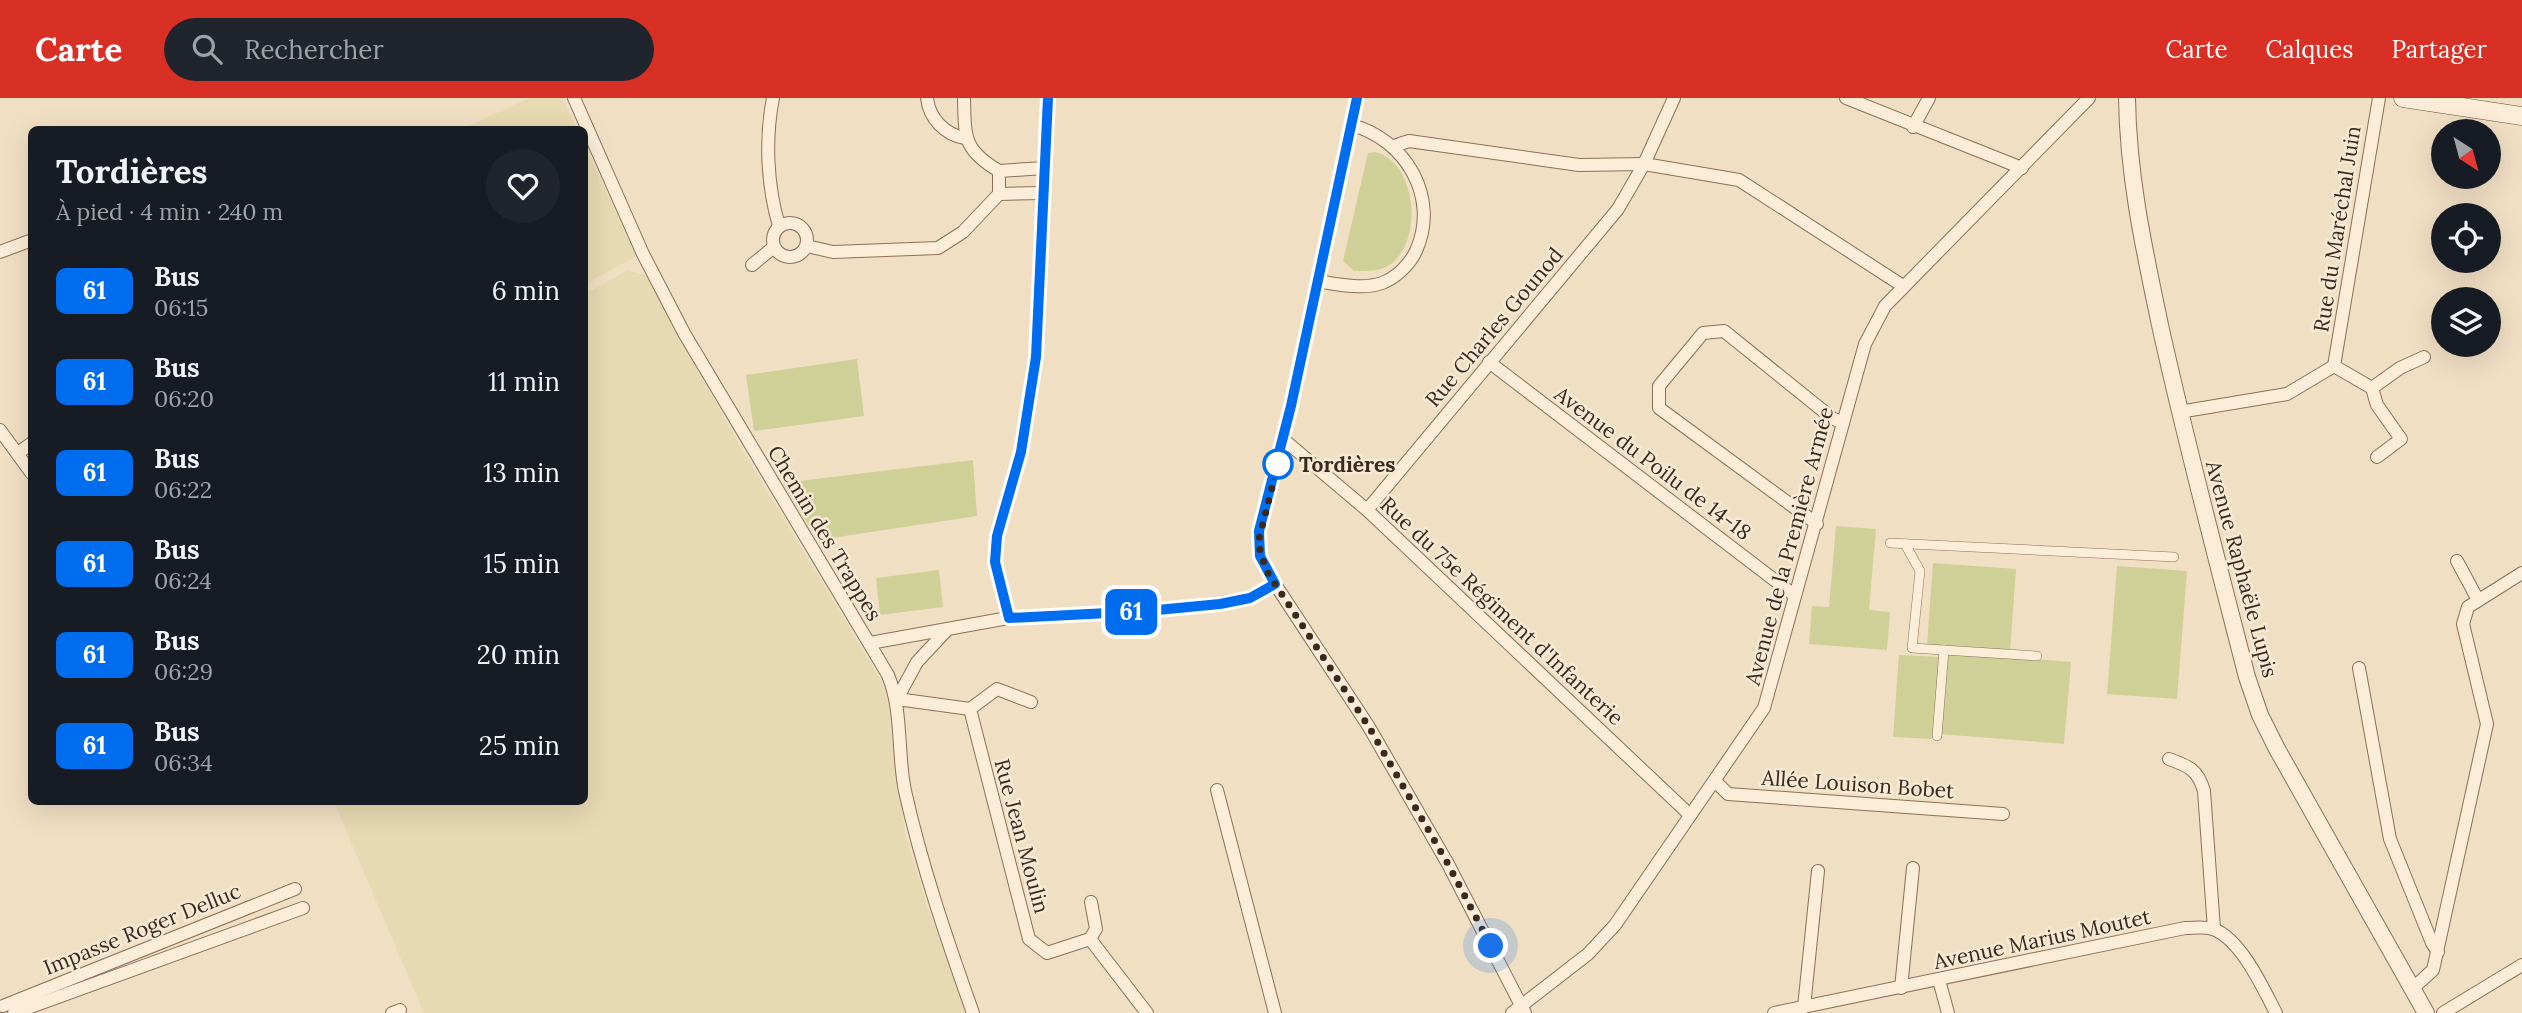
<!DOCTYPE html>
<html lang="fr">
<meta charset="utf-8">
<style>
body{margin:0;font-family:Lora,serif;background:#20242c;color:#f1f3f6;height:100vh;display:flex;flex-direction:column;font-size:26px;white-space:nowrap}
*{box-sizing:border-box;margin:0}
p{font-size:23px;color:#9ea1a6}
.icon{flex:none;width:38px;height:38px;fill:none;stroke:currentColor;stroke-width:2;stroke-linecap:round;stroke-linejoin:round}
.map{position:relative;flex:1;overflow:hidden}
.side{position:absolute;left:28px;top:28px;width:560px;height:679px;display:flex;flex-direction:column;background:#171b24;border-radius:10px;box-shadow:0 7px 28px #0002}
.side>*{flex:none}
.badge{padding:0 14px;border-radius:10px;font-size:24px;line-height:46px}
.needle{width:46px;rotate:144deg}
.controls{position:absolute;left:2431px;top:21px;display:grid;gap:14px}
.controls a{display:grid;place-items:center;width:70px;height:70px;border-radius:50%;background:#171b24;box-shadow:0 7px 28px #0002;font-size:35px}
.you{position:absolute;width:35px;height:35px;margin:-18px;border:5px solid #fff;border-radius:50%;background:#1a73e8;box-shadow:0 0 0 10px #1a73e833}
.map>.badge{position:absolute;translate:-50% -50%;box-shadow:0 0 0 4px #fff}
.round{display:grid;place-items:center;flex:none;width:74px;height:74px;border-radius:37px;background:#20242c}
.summary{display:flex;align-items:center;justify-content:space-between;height:119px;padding:0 28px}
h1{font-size:33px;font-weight:700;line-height:52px}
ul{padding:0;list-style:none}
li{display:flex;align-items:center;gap:21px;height:91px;padding:0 28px}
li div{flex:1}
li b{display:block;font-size:26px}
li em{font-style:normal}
li .badge{min-width:77px;font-weight:700;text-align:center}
header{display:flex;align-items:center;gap:42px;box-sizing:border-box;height:98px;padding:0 35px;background:#d93025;color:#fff}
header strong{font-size:33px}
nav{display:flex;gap:38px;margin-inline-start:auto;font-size:24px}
.search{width:490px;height:63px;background:#20242c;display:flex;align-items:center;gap:18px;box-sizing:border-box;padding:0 24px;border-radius:38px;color:#9ea1a6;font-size:26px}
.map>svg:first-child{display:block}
.farmland{fill:#e7d9b1}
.green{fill:#cfd097}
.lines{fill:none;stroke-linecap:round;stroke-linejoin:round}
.pedestrian-casing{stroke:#8d6f59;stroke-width:10}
.minor-casing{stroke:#8d6f59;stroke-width:14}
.tertiary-casing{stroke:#8d6f59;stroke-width:18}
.secondary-casing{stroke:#6e503d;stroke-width:19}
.pedestrian{stroke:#fbedd8;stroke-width:9}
.minor{stroke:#fbedd8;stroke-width:12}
.tertiary{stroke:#fbedd8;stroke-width:16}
.secondary{stroke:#fbedd8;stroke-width:18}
.line-casing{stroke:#fff;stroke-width:16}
.line{stroke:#006def;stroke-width:10}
.walk{stroke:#3c291e;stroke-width:7;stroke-dasharray:0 12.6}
.stop-dot{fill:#fff;stroke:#006def;stroke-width:3.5}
.labels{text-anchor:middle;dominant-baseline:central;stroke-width:5;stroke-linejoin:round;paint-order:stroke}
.street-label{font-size:21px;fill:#3c291e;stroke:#f7ead5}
.stop-label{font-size:21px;font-weight:bold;fill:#3c291e;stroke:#f7ead5;text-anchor:start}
</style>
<header>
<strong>Carte</strong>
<div class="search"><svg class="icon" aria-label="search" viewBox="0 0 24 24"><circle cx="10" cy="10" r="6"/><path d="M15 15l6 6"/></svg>Rechercher</div>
<nav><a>Carte</a><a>Calques</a><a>Partager</a></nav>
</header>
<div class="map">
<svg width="2522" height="915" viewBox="0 0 2522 915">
<rect width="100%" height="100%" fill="#f1dfc4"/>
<g class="farmland">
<polygon points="530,0 562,0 577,31 462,31"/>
<polygon points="584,47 637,158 585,186 584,186"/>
<polygon points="627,173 646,177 741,350 883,586 890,612 905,735 929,814 968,915 424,915 334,704 584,704 585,196"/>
</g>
<g class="green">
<path d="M1375 54C1416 63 1424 141 1391 166 1381 174 1366 173 1354 173L1343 163 1368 55Z"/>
<polygon points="857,261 864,318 754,333 746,277"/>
<polygon points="973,362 977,418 818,442 783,385"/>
<polygon points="1836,428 1876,431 1869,512 1890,514 1887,552 1809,546 1812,508 1829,509"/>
<polygon points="1933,465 2016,471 2010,554 1927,548"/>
<polygon points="2117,468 2187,473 2177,601 2107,596"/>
<polygon points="939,472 943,509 880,517 876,480"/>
<polygon points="1947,554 2071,564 2064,646 1940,636"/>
<polygon points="1899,557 1941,559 1932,641 1893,639"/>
</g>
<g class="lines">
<g class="pedestrian-casing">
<g id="pedestrian">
<polyline points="1890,445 2174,459"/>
<polyline points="1905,446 1920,473 1912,550 2037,558"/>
<polyline points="1937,638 1944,552"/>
</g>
</g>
<g class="minor-casing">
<g id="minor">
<path d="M574 0 643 156 684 235 888 577C903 614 897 654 905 693 922 769 947 842 973 915"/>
<path d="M773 0C765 41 767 87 779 128"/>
<path d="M927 0C929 20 945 37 965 40"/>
<path d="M964 0C965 39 963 52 999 73"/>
<polyline points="1357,0 1291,308 1259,433 1260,458 1275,486 1369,629 1448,766 1525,915"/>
<polyline points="1846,0 2022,70"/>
<polyline points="1913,29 1929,0"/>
<polyline points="1394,48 1409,43 1579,67 1644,66 1739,82 1903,188"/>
<polyline points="1043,95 999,96 999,73 1044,70"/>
<circle cx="790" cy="142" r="17"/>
<polyline points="807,148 833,154 938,150 963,134 999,96"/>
<polyline points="0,154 32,142"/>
<polyline points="752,167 774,149"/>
<path d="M1317 183C1336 186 1363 192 1382 185 1396 180 1410 166 1416 153 1440 100 1406 41 1351 27"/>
<polyline points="1489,264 1794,497"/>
<polyline points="2334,268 2379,0"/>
<polyline points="2334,268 2372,290 2377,307 2401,341 2377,359"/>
<polyline points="2372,290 2400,270 2424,259"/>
<polyline points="2179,314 2287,296 2334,268"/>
<polyline points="0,332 32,376"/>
<polyline points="1283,341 1367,412 1690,717"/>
<polyline points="18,355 32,345"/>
<polyline points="1367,412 1618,111 1644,66 1674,0"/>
<polyline points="1817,426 1659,310 1659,288 1703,235 1724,233 1832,320 1843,325"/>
<polyline points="2457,463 2478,502"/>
<polyline points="1008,520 995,464 997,438 1021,354 1036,259 1048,0"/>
<polyline points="948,531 917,564 897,601 970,611"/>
<polyline points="870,545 1008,520 1148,513 1220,505 1250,500 1275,486"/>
<polyline points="2359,570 2390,741 2432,845 2438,854"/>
<polyline points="970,611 1029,841 1047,855 1090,841 1147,915"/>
<polyline points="970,611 997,591 1031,604"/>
<path d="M2169 661C2189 668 2198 672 2204 693L2214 831"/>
<polyline points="1715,683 1728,696 2003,716"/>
<polyline points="1217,692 1275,915"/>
<polyline points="1090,841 1096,831 1091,804"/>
<polyline points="1939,882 1948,915"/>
<polyline points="1901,890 1913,770"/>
<polyline points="2412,891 2433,872 2487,626 2463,526 2468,509 2522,475"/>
<polyline points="3,908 295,791"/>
<polyline points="1804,909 1818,773"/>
<polyline points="14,915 303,810"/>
<polyline points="392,915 400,912"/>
<polyline points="1512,915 1588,856 1615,827 1764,610 1865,246 1885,208 2089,0"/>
<path d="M1774 915 2185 830C2194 830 2204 828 2213 831 2241 841 2263 890 2276 915"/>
<polyline points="2443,915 2522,867"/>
</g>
</g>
<g class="tertiary-casing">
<path id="tertiary" d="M2127 0C2128 78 2144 151 2160 227 2186 345 2217 462 2247 579L2260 617 2277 651 2426 915"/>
</g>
<g class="secondary-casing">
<polyline id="secondary" points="2403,0 2522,18"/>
</g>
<use href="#pedestrian" class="pedestrian"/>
<use href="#minor" class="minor"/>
<use href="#tertiary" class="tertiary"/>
<use href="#secondary" class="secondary"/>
</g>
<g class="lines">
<g class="line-casing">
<polyline id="line" points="1048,0 1036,259 1021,354 997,438 995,464 1009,520 1147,513 1220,506 1250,500 1275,486 1260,458 1259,433 1291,308 1357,0"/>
</g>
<use href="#line" class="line"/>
<polyline class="walk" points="1278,366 1258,445 1266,472 1369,629 1448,766 1491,848"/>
</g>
<circle class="stop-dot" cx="1278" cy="366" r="14"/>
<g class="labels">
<g class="street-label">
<text transform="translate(2337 131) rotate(-81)">Rue du Maréchal Juin</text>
<text transform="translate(1494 229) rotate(-50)">Rue Charles Gounod</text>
<text transform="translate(1653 365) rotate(37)">Avenue du Poilu de 14-18</text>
<text transform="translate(825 435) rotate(59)">Chemin des Trappes</text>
<text transform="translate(1789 448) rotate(-75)">Avenue de la Première Armée</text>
<text transform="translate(2242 471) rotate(75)">Avenue Raphaële Lupis</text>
<text transform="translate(1502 513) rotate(43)">Rue du 75e Régiment d'Infanterie</text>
<text transform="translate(1858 686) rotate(4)">Allée Louison Bobet</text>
<text transform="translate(1022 738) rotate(75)">Rue Jean Moulin</text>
<text transform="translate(142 831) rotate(-22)">Impasse Roger Delluc</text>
<text transform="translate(2042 841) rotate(-12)">Avenue Marius Moutet</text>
</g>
<g class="stop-label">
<text x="1299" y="366">Tordières</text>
</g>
</g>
</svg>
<div class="controls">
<a><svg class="needle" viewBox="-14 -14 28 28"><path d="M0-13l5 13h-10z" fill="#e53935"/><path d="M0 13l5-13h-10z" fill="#9ea1a6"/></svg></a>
<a><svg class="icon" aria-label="locate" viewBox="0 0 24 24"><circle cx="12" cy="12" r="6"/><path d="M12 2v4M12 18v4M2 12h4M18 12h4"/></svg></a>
<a><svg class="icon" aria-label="layers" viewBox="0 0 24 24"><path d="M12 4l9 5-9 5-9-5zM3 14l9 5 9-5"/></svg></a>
</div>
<div class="you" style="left:1491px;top:848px"></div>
<b class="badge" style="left:1131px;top:514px;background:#006def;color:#fff">61</b>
<section class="side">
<div class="summary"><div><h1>Tordières</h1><p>À pied · 4 min · 240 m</p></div><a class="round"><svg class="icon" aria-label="heart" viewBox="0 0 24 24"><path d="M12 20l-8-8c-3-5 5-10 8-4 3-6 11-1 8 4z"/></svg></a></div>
<ul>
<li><span class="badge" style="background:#006def;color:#fff">61</span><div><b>Bus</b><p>06:15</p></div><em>6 min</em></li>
<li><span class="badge" style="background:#006def;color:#fff">61</span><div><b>Bus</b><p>06:20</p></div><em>11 min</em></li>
<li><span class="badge" style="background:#006def;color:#fff">61</span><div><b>Bus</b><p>06:22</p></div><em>13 min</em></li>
<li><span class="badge" style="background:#006def;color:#fff">61</span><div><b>Bus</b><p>06:24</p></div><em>15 min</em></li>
<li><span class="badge" style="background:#006def;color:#fff">61</span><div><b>Bus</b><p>06:29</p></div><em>20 min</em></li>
<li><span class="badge" style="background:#006def;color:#fff">61</span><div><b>Bus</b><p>06:34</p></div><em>25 min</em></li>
</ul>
</section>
</div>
